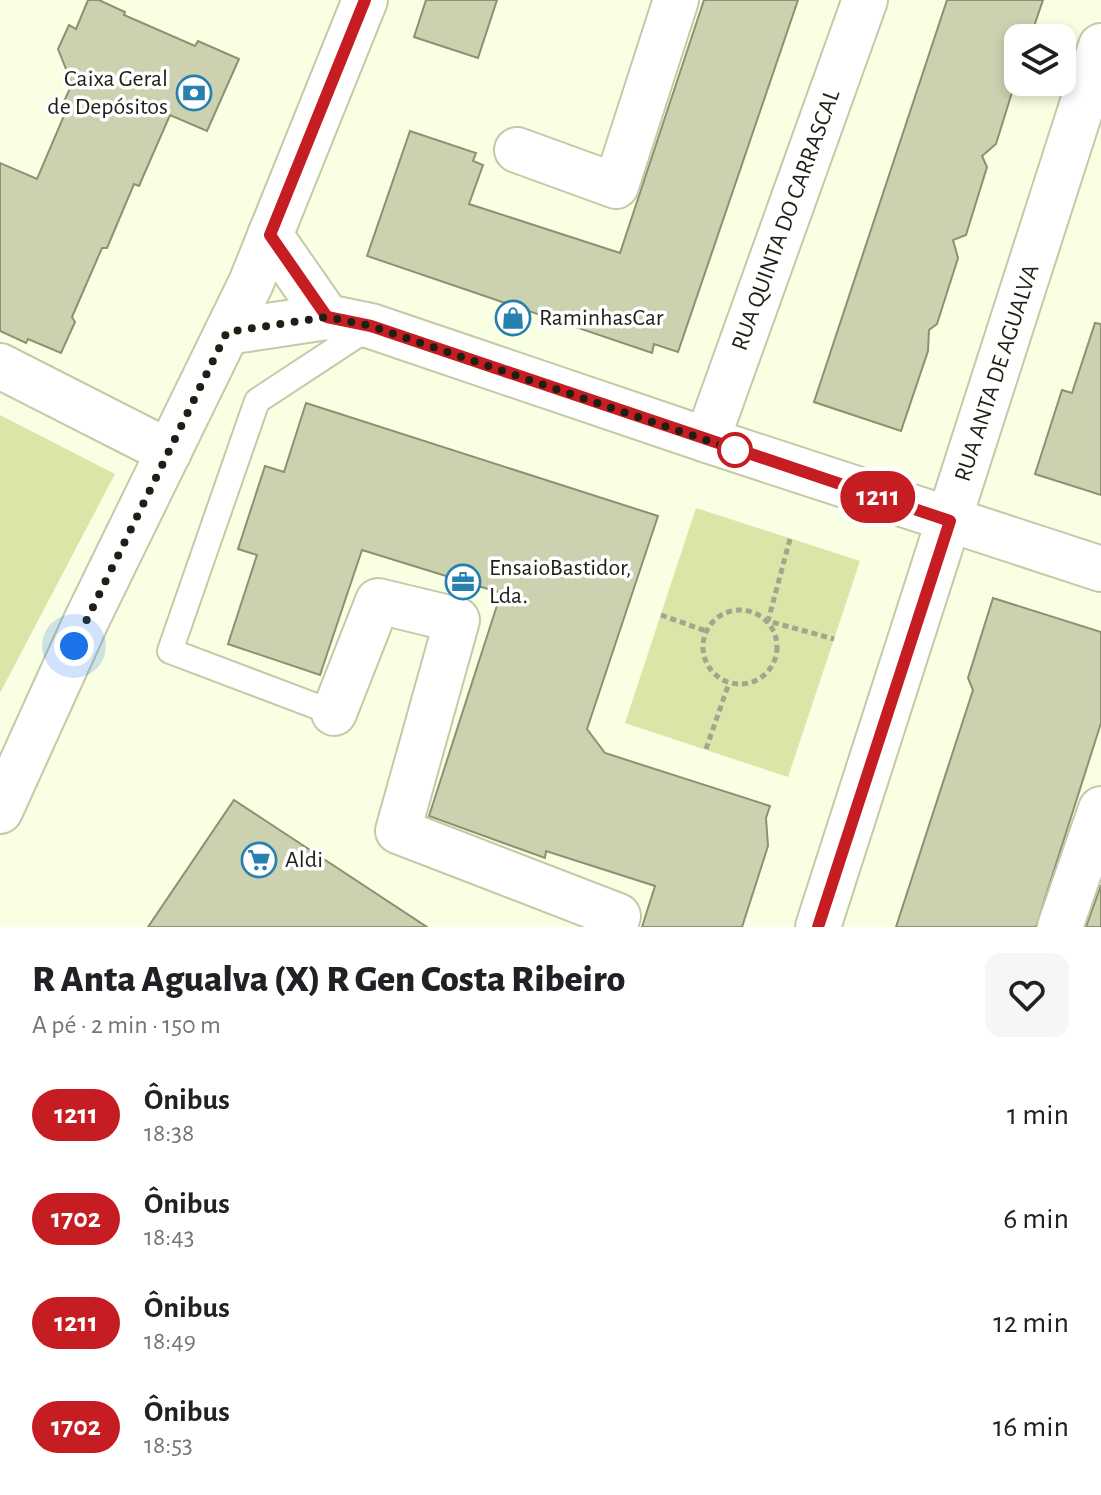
<!DOCTYPE html>
<html lang="pt">
<meta charset="utf-8">
<style>
body{margin:0;font-family:"Alegreya Sans",sans-serif;background:#f6f6f6;color:#202124;height:100vh;display:flex;flex-direction:column;font-size:30px;white-space:nowrap}
*{box-sizing:border-box;margin:0}
p{font-size:26px;color:#757577}
.icon{flex:none;width:44px;height:44px;fill:none;stroke:currentColor;stroke-width:2;stroke-linecap:round;stroke-linejoin:round}
.map{position:relative;height:927px;overflow:hidden}
.details{display:flex;flex-direction:column;background:#fff;flex:1}
.details>*{flex:none}
.badge{padding:0 16px;border-radius:26px;font-size:28px;line-height:52px}
.buttons{position:absolute;left:1004px;top:24px;display:grid;gap:16px}
.buttons a{display:grid;place-items:center;width:72px;height:72px;border-radius:16px;background:#fff;box-shadow:0 4px 12px #0003;font-size:40px}
.you{position:absolute;width:40px;height:40px;margin:-20px;border:6px solid #fff;border-radius:50%;background:#1a73e8;box-shadow:0 0 0 12px #1a73e833}
.map>.badge{position:absolute;translate:-50% -50%;box-shadow:0 0 0 4px #fff}
.round{display:grid;place-items:center;flex:none;width:84px;height:84px;border-radius:16px;background:#f6f6f6}
.overview{display:flex;align-items:center;justify-content:space-between;height:136px;padding:0 32px}
h1{font-size:38px;font-weight:800;line-height:60px}
ul{padding:0;list-style:none}
li{display:flex;align-items:center;gap:24px;height:104px;padding:0 32px}
li div{flex:1}
li b{display:block;font-size:30px}
li em{font-style:normal}
li .badge{min-width:88px;font-weight:700;text-align:center}
.map>svg:first-child{display:block}
.green{fill:#dae5a7}
.building{fill:#ccd2b0;stroke:#8b9171;stroke-width:2}
.lines{fill:none;stroke-linecap:round;stroke-linejoin:round}
.service-casing{stroke:#c4caa8;stroke-width:28}
.minor-casing{stroke:#c4caa8;stroke-width:48}
.tertiary-casing{stroke:#c4caa8;stroke-width:48}
.path{stroke:#a1a68f;stroke-width:5;stroke-dasharray:6 4;stroke-linecap:butt}
.service{stroke:#fff;stroke-width:24}
.minor{stroke:#fff;stroke-width:44}
.tertiary{stroke:#fff;stroke-width:44}
.line-casing{stroke:#fff;stroke-width:18}
.line{stroke:#c61d23;stroke-width:12}
.walk{stroke:#1e2014;stroke-width:8;stroke-dasharray:0 14.4}
.stop-dot{fill:#fff;stroke:#c61d23;stroke-width:4}
.labels{text-anchor:middle;dominant-baseline:central;stroke-width:7;stroke-linejoin:round;paint-order:stroke}
.poi-label{font-size:24px;fill:#1e2014;stroke:#fff;text-anchor:start}
.street-label{font-size:24px;fill:#1e2014;stroke:#fff}
</style>
<div class="map">
<svg width="1101" height="927" viewBox="0 0 1101 927">
<rect width="100%" height="100%" fill="#f9ffe2"/>
<g class="green">
<polygon points="0,415 115,474 0,693"/>
<polygon points="696,508 860,561 788,777 625,723"/>
</g>
<g class="building">
<polygon points="88,0 99,0 125,12 124,15 195,46 198,41 239,59 207,131 170,115 139,186 134,184 107,248 102,248 72,317 75,322 61,353 28,339 26,343 0,331 0,163 37,179 66,111 61,108 72,84 58,49 69,25 76,29"/>
<polygon points="426,0 497,0 478,58 414,37"/>
<polygon points="704,0 798,0 678,352 654,344 652,353 367,256 410,131 476,153 473,161 483,165 469,204 620,253"/>
<polygon points="947,0 1043,0 1030,38 1018,38 1018,73 996,144 982,156 987,167 966,235 953,240 958,258 937,324 929,330 928,351 901,431 814,402"/>
<polygon points="1095,323 1101,324 1101,495 1035,474 1062,390 1072,393"/>
<polygon points="306,403 658,516 587,729 605,753 770,806 766,818 768,846 742,927 642,927 655,886 546,851 545,858 429,816 501,593 362,550 320,675 228,644 257,555 238,549 265,466 284,472"/>
<polygon points="993,598 1101,632 1101,723 1036,927 896,927 973,690 968,678"/>
<polygon points="234,800 427,927 148,927"/>
<polygon points="1101,885 1101,927 1086,927"/>
</g>
<g class="lines">
<g class="service-casing">
<polyline id="service" points="334,713 170,651 257,401 371,326"/>
</g>
<g class="minor-casing">
<g id="minor">
<polyline points="517,150 616,186 676,0"/>
<polyline points="270,235 327,317"/>
<polyline points="227,332 327,317 371,326 707,440 1101,569"/>
<polyline points="0,366 169,452"/>
<polyline points="707,440 865,0"/>
<polyline points="334,713 378,601 457,620 398,831 618,916 614,927"/>
<polyline points="818,927 1101,46"/>
<polyline points="1060,927 1101,809"/>
</g>
</g>
<g class="tertiary-casing">
<polyline id="tertiary" points="0,811 87,619 251,283 365,0"/>
</g>
<g class="path">
<polyline points="790,539 768,621 834,639"/>
<circle cx="740" cy="647" r="37"/>
<polyline points="661,615 706,631"/>
<polyline points="706,749 729,683"/>
</g>
<use href="#service" class="service"/>
<use href="#minor" class="minor"/>
<use href="#tertiary" class="tertiary"/>
</g>
<g class="lines">
<g class="line-casing">
<polyline id="line" points="365,0 270,235 327,317 371,326 950,521 818,927"/>
</g>
<use href="#line" class="line"/>
<polyline class="walk" points="74,646 227,332 327,317 371,326 735,450"/>
</g>
<defs>
<g id="bank-ring" transform="scale(1.8)"><circle r="9.5" fill="#fff" stroke="#2880af" stroke-width="1.5"/><path d="M-6-4H6V4H-6ZM0-2.3a2.3 2.3 0 1 0 0 4.6a2.3 2.3 0 1 0 0-4.6Z" fill="#2880af"/></g>
<g id="shop-ring" transform="scale(1.8)"><circle r="9.5" fill="#fff" stroke="#2880af" stroke-width="1.5"/><path d="M-5-2.5h2.3a2.7 3.5 0 0 1 5.4 0H5L5.5 6h-11ZM-1.5-2.5h3a1.5 2.3 0 0 0-3 0Z" fill="#2880af"/></g>
<g id="office-ring" transform="scale(1.8)"><circle r="9.5" fill="#fff" stroke="#2880af" stroke-width="1.5"/><path d="M-6-3h4V-5.5h4V-3h4V5H-6ZM-1-4.5V-3h2v-1.5ZM-6 0V1H6V0Z" fill="#2880af"/></g>
<g id="supermarket-ring" transform="scale(1.8)"><circle r="9.5" fill="#fff" stroke="#2880af" stroke-width="1.5"/><path d="M-6-5.5h2.5l.6 2H6L4.5 2H-2.5L-4.4-4H-6ZM-1.5 3.2a1.3 1.3 0 1 0 .1 0ZM3 3.2a1.3 1.3 0 1 0 .1 0Z" fill="#2880af"/></g>
</defs>
<g fill-rule="evenodd">
<use href="#bank-ring" x="194" y="93"/>
<use href="#shop-ring" x="513" y="318"/>
<use href="#office-ring" x="463" y="582"/>
<use href="#supermarket-ring" x="259" y="860"/>
</g>
<circle class="stop-dot" cx="735" cy="450" r="16"/>
<g class="labels">
<g class="poi-label">
<text x="168" y="79" text-anchor="end">Caixa Geral<tspan x="168" dy="28">de Depósitos</tspan></text>
<text x="539" y="318">RaminhasCar</text>
<text x="489" y="568">EnsaioBastidor,<tspan x="489" dy="28">Lda.</tspan></text>
<text x="285" y="860">Aldi</text>
</g>
<g class="street-label">
<text transform="translate(786 220) rotate(-70)">RUA QUINTA DO CARRASCAL</text>
<text transform="translate(997 373) rotate(-72)">RUA ANTA DE AGUALVA</text>
</g>
</g>
</svg>
<div class="buttons">
<a><svg class="icon" aria-label="layers" viewBox="0 0 24 24"><path d="M12 4l9 5-9 5-9-5zM3 14l9 5 9-5"/></svg></a>
</div>
<div class="you" style="left:74px;top:646px"></div>
<b class="badge" style="left:878px;top:497px;background:#c61d23;color:#fff">1211</b>
</div>
<section class="details">
<div class="overview"><div><h1>R Anta Agualva (X) R Gen Costa Ribeiro</h1><p>A pé · 2 min · 150 m</p></div><a class="round"><svg class="icon" aria-label="heart" viewBox="0 0 24 24"><path d="M12 20l-8-8c-3-5 5-10 8-4 3-6 11-1 8 4z"/></svg></a></div>
<ul>
<li><span class="badge" style="background:#c61d23;color:#fff">1211</span><div><b>Ônibus</b><p>18:38</p></div><em>1 min</em></li>
<li><span class="badge" style="background:#c61d23;color:#fff">1702</span><div><b>Ônibus</b><p>18:43</p></div><em>6 min</em></li>
<li><span class="badge" style="background:#c61d23;color:#fff">1211</span><div><b>Ônibus</b><p>18:49</p></div><em>12 min</em></li>
<li><span class="badge" style="background:#c61d23;color:#fff">1702</span><div><b>Ônibus</b><p>18:53</p></div><em>16 min</em></li>
</ul>
</section>
